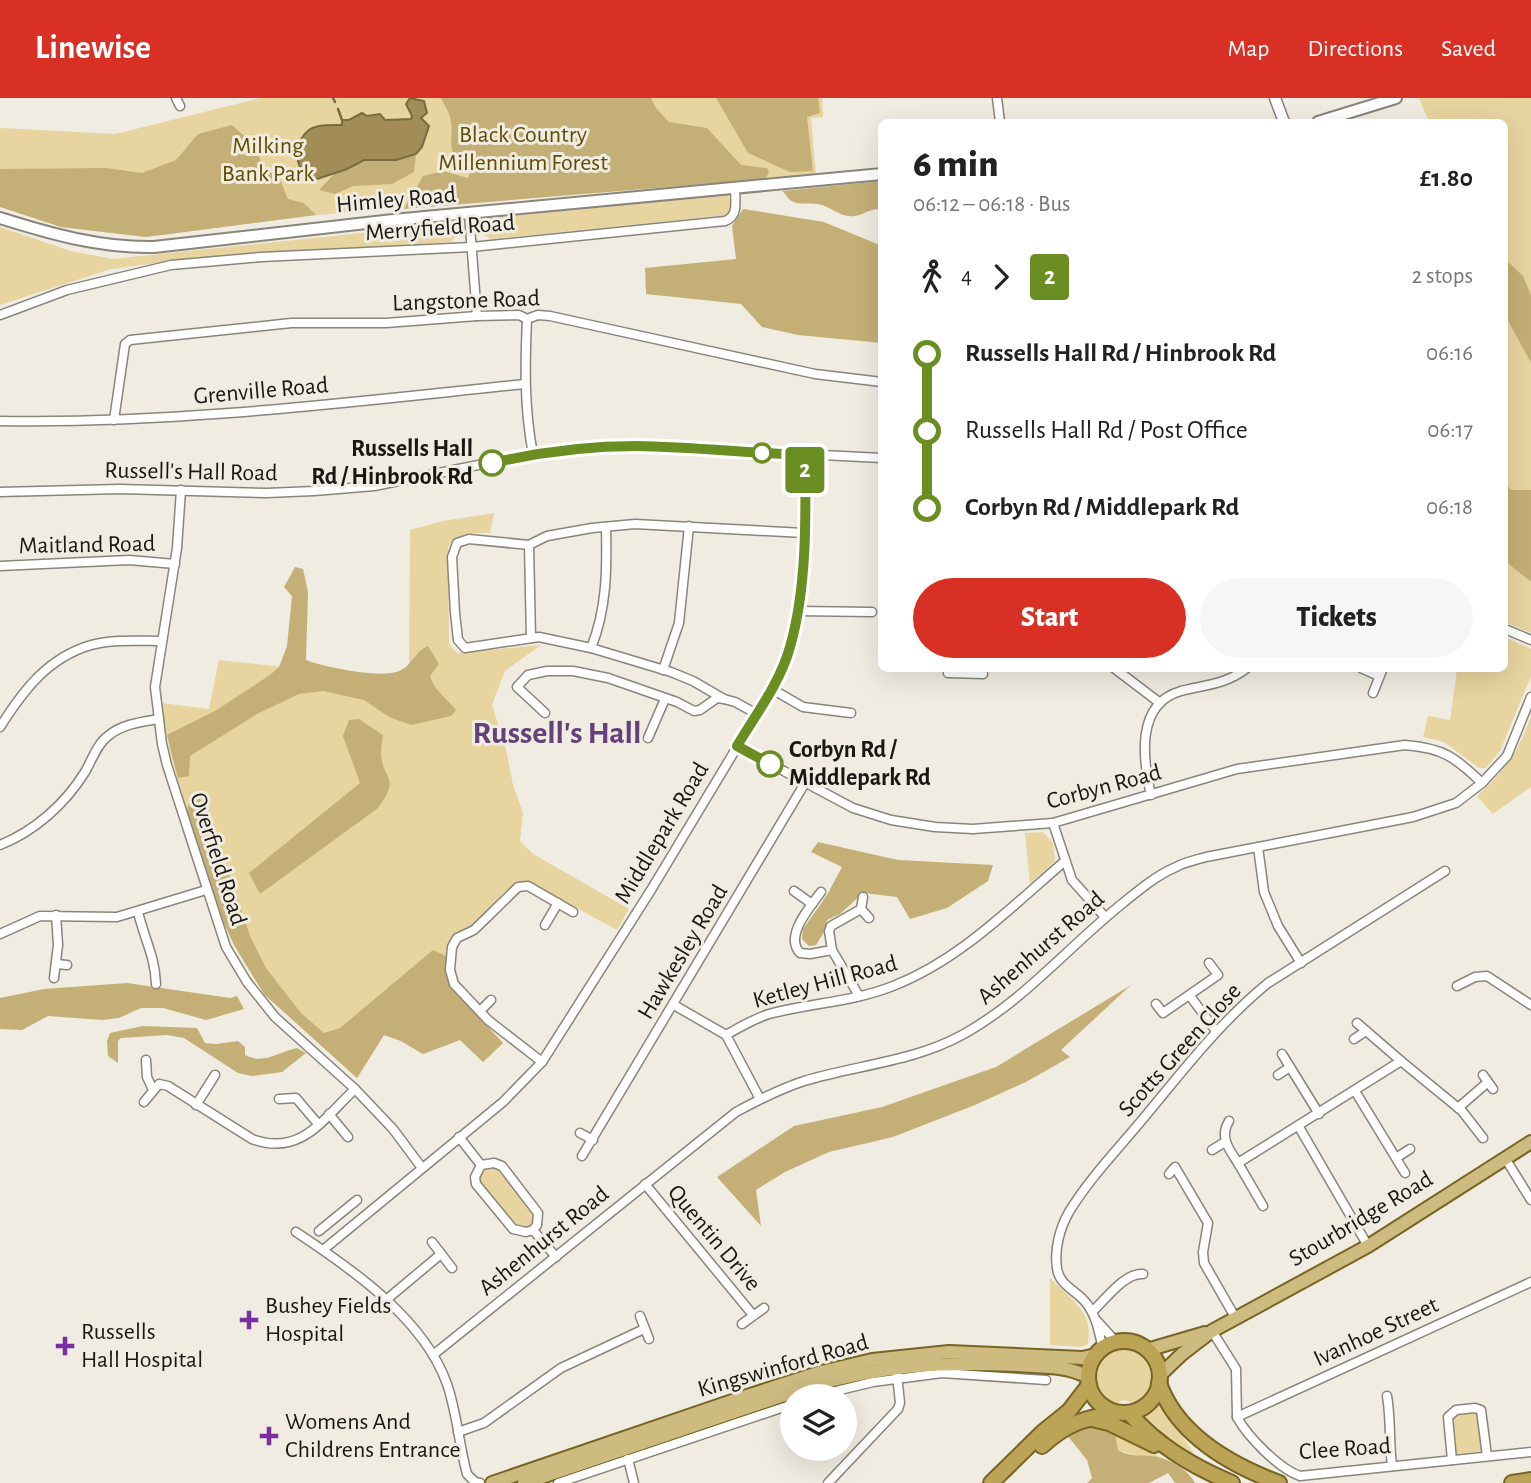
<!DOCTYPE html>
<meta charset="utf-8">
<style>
body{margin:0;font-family:"Alegreya Sans",sans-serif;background:#f6f6f6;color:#222;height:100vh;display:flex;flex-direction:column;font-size:26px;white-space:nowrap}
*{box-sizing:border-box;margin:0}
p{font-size:23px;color:#767676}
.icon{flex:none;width:38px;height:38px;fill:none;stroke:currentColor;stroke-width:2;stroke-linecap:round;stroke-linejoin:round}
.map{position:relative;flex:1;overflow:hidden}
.details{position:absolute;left:878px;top:21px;width:630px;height:553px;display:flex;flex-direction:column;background:#fff;border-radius:10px;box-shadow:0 7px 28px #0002}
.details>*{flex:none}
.badge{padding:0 14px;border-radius:5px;font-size:24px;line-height:46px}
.buttons{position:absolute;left:780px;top:1286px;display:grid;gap:14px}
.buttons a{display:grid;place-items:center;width:77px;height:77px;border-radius:50%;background:#fff;box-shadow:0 7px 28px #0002;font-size:35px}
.map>.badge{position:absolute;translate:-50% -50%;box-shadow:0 0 0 4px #fff}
.legs{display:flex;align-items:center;gap:10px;height:77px;padding:0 35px;font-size:23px}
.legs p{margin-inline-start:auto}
.head{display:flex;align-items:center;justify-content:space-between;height:119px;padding:0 35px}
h1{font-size:38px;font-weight:800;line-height:52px}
.button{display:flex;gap:14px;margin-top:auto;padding:14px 35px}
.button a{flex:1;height:80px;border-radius:42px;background:#d93025;color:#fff;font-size:28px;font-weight:800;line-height:80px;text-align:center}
.button a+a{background:#f6f6f6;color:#222}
ul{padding:0 35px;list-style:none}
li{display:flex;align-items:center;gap:24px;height:77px;font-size:26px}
li i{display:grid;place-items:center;width:10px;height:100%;margin:0 9px;background:currentColor}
li i::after{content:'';width:18px;height:18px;margin:-9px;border:5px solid;border-radius:50%;background:#fff}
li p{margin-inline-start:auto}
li:first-child i{background:linear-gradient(#0000 50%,currentColor 0)}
li:last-child i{background:linear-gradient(currentColor 50%,#0000 0)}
header{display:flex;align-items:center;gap:42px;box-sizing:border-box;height:98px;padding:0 35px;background:#d93025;color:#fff}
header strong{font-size:33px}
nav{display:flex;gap:38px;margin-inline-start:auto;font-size:24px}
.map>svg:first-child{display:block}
.green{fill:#e7d49f}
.forest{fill:#c4b076}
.water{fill:#a18d55;stroke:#786a41;stroke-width:2}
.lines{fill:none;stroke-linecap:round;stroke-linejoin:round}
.stream{stroke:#786a41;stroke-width:2.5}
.minor-casing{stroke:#89857b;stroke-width:11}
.tertiary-casing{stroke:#89857b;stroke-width:13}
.secondary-casing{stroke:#89857b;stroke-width:14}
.primary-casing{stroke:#786423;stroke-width:16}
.trunk-casing{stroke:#786423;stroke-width:18}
.minor{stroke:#fff;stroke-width:8}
.tertiary{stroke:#fff;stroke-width:10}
.secondary{stroke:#fff;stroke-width:10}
.primary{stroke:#cdbb80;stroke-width:12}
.trunk{stroke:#bca456;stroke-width:14}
.line-1-casing{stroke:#fff;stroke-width:16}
.line-1{stroke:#6b8e23;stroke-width:10}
.stop-1-dot{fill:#fff;stroke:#6b8e23;stroke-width:3.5}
.poi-dot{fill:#792fa1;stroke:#f0ece1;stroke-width:2.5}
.labels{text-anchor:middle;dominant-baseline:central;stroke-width:6;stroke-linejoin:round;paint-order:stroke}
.park-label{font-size:24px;fill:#614c00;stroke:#f0ece1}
.street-label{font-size:24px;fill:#181713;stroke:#f0ece1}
.stop-label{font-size:24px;font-weight:bold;fill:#181713;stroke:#f0ece1;text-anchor:end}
.poi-label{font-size:24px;fill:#181713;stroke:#f0ece1;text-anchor:start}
.district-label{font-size:32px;font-weight:bold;fill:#64417b;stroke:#f0ece1}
</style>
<header>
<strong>Linewise</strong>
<nav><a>Map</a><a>Directions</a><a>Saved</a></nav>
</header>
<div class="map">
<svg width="1531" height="1385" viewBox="0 0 1531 1385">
<rect width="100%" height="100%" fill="#f0ece1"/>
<g class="green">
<polygon points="261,0 822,0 823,19 811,20 816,77 316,117 146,139 61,129 0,109 0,30 115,36"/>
<polygon points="1419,0 1531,0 1531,392 1511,392 1505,384 1505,24 1429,24"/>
<polygon points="727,98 732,103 732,112 728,117 491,141 481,135 480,128 486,119"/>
<polygon points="448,126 457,132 456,139 451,144 164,164 111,171 0,207 0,129 71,153 112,161"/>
<path d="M494 415 490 435C473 435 458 433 448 449L449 546 457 555 541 547 505 573 492 607 506 651 513 687 523 715 520 743 533 756 629 811 617 832 529 784C504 782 494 813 475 826 467 831 459 834 451 840L446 858 450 888 503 945 483 964 460 942 423 956 401 943 384 937 357 980 264 896 234 847 213 801 170 655 161 605 209 611 219 562 409 583 410 432 443 423Z"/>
<polygon points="1505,463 1531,484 1531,535 1505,524"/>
<polygon points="1505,539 1531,551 1531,578 1500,653 1486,670 1479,670 1444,644 1423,639 1428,618 1450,622 1457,571 1505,570"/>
<path d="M1531 618V689L1493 716 1477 698C1505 673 1519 653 1531 618Z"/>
<polygon points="1043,734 1053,745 1055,763 1030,786 1025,735"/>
<polygon points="487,1069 497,1069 501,1072 536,1116 531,1128 523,1130 515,1128 480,1085 479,1077"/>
<path d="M1050 1180C1070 1201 1094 1213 1088 1246L1082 1249 1050 1247Z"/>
<path d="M1123 1250C1155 1253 1163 1290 1135 1305L1124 1302 1115 1306C1087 1291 1092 1256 1123 1250Z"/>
<polygon points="1160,1306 1181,1330 1179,1333 1195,1357 1193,1360 1177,1351 1142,1320"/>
<polygon points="1475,1313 1479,1318 1483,1353 1455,1356 1452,1320 1455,1315"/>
<polygon points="1115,1334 1160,1359 1138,1358 1118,1352"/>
</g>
<g class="forest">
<path d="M441 0H651L656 10 669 24 707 30 741 67 767 70 769 75 765 81 404 111 423 78 443 73 468 80 472 70C438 52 458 43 449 16 447 10 443 5 441 0Z"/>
<polygon points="716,0 818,0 820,15 807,19 813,73 790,74 748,55"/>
<polygon points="232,27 253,46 263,67 281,84 288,101 304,105 316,117 146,139 61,129 0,109 0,71 106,70 142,75 176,62 198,36"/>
<polygon points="416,56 414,74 392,86 353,88 335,96 319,92 337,73 364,62 396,62"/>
<path d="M882 83V111C871 110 865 116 855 118 840 120 832 109 818 106 809 104 798 108 790 102 788 100 784 94 782 93Z"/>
<polygon points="743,111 824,124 882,148 882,245 798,237 762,229 741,206 646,196 645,170 736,161 732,128"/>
<polygon points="1505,161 1523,178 1531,197 1531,265 1505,217"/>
<polygon points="1505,384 1511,392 1531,392 1531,484 1505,463"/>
<path d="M295 469 303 471 308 494 306 562C324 569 381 581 399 573 412 568 415 553 428 548L439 566 430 578C435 594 446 599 456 612L451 618 411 627 389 619 364 602 323 593 299 596 257 616 190 658 189 678 178 680 167 637 215 613 270 577 279 569 287 548 292 498 284 489Z"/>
<path d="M359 621 383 637C382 643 381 649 381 655 382 683 402 677 378 710L260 796 249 775 360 685 343 638 349 622Z"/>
<polygon points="191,699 200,701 223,757 250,838 266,870 301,915 324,935 340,930 433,852 446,858 450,888 503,945 483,964 460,942 423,956 401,943 384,937 357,980 264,896 234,847 213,801 187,713"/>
<polygon points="818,744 898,762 993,767 988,783 947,810 910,821 897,799 863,795 840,816 827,822 826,831 816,847 809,848 802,841 803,831 827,797 842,769 811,754"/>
<polygon points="127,885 230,900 237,898 244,911 206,922 163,910 141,910 119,920 102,922 48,918 22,932 0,931 0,900 44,891"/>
<polygon points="1131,887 1061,952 1070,959 1026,984 975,1007 893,1039 829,1054 785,1074 756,1092 761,1128 717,1079 794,1028 882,1009 996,969"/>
<path d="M143 928 197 930 205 945 216 946 238 943 245 949V957C265 967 277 954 297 950L306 955 282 974 252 978 238 975 184 940 167 937 121 940 118 943V965L108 958 107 943 110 935Z"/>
<path d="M1087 1328H1094L1115 1334 1118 1352C1131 1360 1144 1356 1158 1359 1172 1362 1189 1373 1195 1385H1175L1168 1375 1149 1385H1087L1092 1380 1087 1362 1067 1337Z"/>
</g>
<path class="water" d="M410 0 424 3 427 15 421 20 429 28 422 49 416 56 396 62H364L347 71 314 82C294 76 292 45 309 32 317 26 331 27 342 27V22H349L362 15 367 18 380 16 385 22 411 21 412 18 406 6Z"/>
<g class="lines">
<g class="stream">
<polyline points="333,0 335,4"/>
<polyline points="338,11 342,22"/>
</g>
<g class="minor-casing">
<g id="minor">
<polyline points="176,0 180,8"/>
<polyline points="997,0 1000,24"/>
<polyline points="469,116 477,218"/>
<path d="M0 217 67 192 171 167 261 159 472 149 725 123C739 118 735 103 735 90"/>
<path d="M527 221C525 267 524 310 533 356"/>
<polyline points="114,322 125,246 130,242 291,225 386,225 477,218 519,217 527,221 538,217 550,218 815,276 882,284"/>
<path d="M0 323C176 326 350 304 525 286"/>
<polyline points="181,392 177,450 155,589 162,646 167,667 226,849 247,884 275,919 355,991 393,1031 422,1070"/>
<polyline points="0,394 120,391 267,395 314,393 374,388 533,356 638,348 882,360"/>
<polyline points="529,447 531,540"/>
<polyline points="0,468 129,462 175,466"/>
<polyline points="797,513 872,514"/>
<polyline points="1505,531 1531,542"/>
<path d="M591 550C607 511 607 470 606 429"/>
<polyline points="1114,570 1160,605"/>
<polyline points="1361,570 1379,578"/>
<polyline points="663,572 679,525 689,428"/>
<polyline points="948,575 983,576"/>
<polyline points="772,591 803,609 851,615"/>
<polyline points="1373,595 1383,570"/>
<polyline points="724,601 693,583 671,574 591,550 539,539 465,550 458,542 455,515 452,459 457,445 469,441 529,447 547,438 592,430 635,426 804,435"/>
<polyline points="545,615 517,589 528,577 547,573 573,573 608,580 677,604 694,613 700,612 717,600 724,601 735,604 757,616"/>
<path d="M0 629C23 593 47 560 91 547 113 541 140 543 162 543"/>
<polyline points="648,640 665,601"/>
<path d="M737 648 853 710 891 722 935 729 973 731 1053 725 1237 671 1405 647C1443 650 1455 659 1482 685"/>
<path d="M1151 697C1143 662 1135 606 1181 593 1205 587 1227 586 1247 570"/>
<polyline points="1053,725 1072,782 1105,819"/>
<path d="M0 747C35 733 65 706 85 674 92 662 97 646 108 638 122 626 141 624 159 621"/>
<polyline points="1258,749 1264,794 1278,828 1301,865"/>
<polyline points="794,793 812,806"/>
<path d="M821 794C810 809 784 838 800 855L810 856 832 852 859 898"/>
<polyline points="863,799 861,811 869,820"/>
<path d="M138 814C144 840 155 858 156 886"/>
<polyline points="545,827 558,805"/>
<polyline points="0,836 40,818 117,819 206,792"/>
<polyline points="832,852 829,833 831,828 861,811"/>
<polyline points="56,866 67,867"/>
<polyline points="54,880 58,847 56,817"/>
<polyline points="1457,888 1475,879 1487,878 1531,907"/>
<polyline points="1190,898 1216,933"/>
<polyline points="1156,906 1163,915 1218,877 1209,865"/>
<polyline points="674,907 726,937 760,1001"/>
<polyline points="480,913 491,902"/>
<polyline points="1357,925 1401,963"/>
<path d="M726 937C740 929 753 921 769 916 810 905 853 904 893 888 960 862 1011 809 1065 763"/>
<polyline points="1354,941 1366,933"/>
<polyline points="1282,956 1319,1016"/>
<polyline points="146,962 147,979 153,992"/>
<polyline points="542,964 488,922 454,886 450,872 452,849 457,840 474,832 518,789 528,788 573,814"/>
<polyline points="1278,977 1290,969"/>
<polyline points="1483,977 1493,991"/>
<polyline points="1355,993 1405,1075"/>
<polyline points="279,1001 296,1000 318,1026"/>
<path d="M144 1004 159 986 168 988 252 1041C301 1059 323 1021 355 991"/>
<polyline points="196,1007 215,977"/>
<polyline points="1458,1010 1488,984"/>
<polyline points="329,1016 348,1039"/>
<path d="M1229 1023C1219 1039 1229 1051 1238 1065"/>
<polyline points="1299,1029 1368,1148"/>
<polyline points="580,1035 593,1042"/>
<polyline points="459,1039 481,1067 494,1065 502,1068 538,1115 537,1127 533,1132 556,1159"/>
<polyline points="1212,1052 1225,1044"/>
<polyline points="582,1058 805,685"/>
<polyline points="1396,1060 1410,1051"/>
<polyline points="1505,1060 1531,1102"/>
<polyline points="481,1067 475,1079 476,1086 513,1131 526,1134 533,1132"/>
<polyline points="1169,1076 1175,1069 1208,1125 1203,1154 1204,1165 1235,1219"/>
<polyline points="645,1086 753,1217"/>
<polyline points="1263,1108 1238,1065 1401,963 1462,1013 1483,1040"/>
<polyline points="319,1133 357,1102"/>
<path d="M296 1134C352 1171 424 1221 447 1286 457 1315 459 1347 467 1376L475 1384 480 1385"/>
<polyline points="432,1144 452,1170"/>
<polyline points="323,1152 503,1004 542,964 651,792 772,591 790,551 801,487 806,398 805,357"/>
<polyline points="386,1202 441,1156"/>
<path d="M1092 1214C1105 1202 1125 1174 1143 1176"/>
<polyline points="640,1218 649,1241"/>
<polyline points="1097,1223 1116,1244"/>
<polyline points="742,1226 764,1210"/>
<path d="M1212 1233 1236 1271 1237 1319C1247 1338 1279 1371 1300 1378L1531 1354"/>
<path d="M1103 1251C1099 1235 1097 1219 1087 1206 1078 1193 1059 1188 1057 1170 1054 1151 1060 1130 1069 1114 1089 1081 1117 1052 1142 1022 1182 974 1219 925 1268 885L1445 773"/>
<path d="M433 1257 736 1014C758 1002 780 991 804 983 856 967 913 964 962 937 1024 903 1069 848 1123 805 1139 792 1157 777 1176 769 1185 764 1196 762 1206 759L1413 719 1456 705 1482 685 1507 658 1531 599"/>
<polyline points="815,1298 873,1284 942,1275 1046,1282"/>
<path d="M1387 1298C1391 1321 1389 1344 1392 1368"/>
<polyline points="1237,1319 1531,1184"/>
<polyline points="458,1334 484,1325 561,1270 644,1231"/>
<polyline points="628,1361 634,1385"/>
<polyline points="1452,1362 1448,1319 1456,1312 1475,1310 1481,1312 1487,1358"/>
<polyline points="558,1385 793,1306"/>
<polyline points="828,1385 898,1311 900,1305 897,1277"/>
</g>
</g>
<g class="tertiary-casing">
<polyline id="tertiary" points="1275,0 1284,24"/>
</g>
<g class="secondary-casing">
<g id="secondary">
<polyline points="1318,24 1396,0"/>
<path d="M0 120C51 136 100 150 154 149L393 122 882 76"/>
</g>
</g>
<g class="primary-casing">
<g id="primary">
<polyline points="1147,1252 1205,1235"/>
<polyline points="1160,1277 1182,1256 1212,1233 1368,1148 1531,1044"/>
<polyline points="492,1385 744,1299 821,1274 872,1262 949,1254 1082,1260 1096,1257"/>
<path d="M524 1385 808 1289C884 1267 937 1264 1015 1267 1040 1269 1066 1267 1088 1279"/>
</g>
</g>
<g class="trunk-casing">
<g id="trunk">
<circle cx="1124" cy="1279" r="36"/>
<path d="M1159 1285C1177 1337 1231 1367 1279 1385"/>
<path d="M1129 1315C1158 1348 1192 1368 1232 1385"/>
<polyline points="1092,1321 1109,1325 1154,1347"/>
<path d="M1042 1348C1067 1325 1085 1320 1117 1315"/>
<polyline points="991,1385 1043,1334 1069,1313 1089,1287"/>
<polyline points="1512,1385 1531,1382"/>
</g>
</g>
<use href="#minor" class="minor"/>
<use href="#tertiary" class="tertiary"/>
<use href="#secondary" class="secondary"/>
<use href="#primary" class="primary"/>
<use href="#trunk" class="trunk"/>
</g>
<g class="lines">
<g class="line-1-casing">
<path id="line-1" d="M492 365C540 354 588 348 637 348 693 349 749 355 805 357 806 418 807 490 790 549 780 585 756 616 737 648L770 666"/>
</g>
<use href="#line-1" class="line-1"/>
</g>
<g class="stop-1-dot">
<circle cx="762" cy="355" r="9"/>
<circle cx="492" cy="365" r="12"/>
<circle cx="770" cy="666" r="12"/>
</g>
<g class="poi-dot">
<path d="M245.5 1211.5h7v7h7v7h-7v7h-7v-7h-7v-7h7z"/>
<path d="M61.5 1237.5h7v7h7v7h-7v7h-7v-7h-7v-7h7z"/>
<path d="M265.5 1327.5h7v7h7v7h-7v7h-7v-7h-7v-7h7z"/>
</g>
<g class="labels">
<g class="park-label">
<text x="523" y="37">Black Country<tspan x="523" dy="28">Millennium Forest</tspan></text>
<text x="268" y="48">Milking<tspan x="268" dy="28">Bank Park</tspan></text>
</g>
<g class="street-label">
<text transform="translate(396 102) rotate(-5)">Himley Road</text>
<text transform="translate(440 130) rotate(-4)">Merryfield Road</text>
<text transform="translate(466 203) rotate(-2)">Langstone Road</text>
<text transform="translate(261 293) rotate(-5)">Grenville Road</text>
<text transform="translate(191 374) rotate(1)">Russell's Hall Road</text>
<text transform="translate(87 447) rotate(-1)">Maitland Road</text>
<text transform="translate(1104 689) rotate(-15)">Corbyn Road</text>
<text transform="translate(662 735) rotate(-59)">Middlepark Road</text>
<text transform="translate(218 761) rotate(72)">Overfield Road</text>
<text transform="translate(1041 850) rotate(-41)">Ashenhurst Road</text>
<text transform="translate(683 854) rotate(-59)">Hawkesley Road</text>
<text transform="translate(825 884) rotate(-15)">Ketley Hill Road</text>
<text transform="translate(1180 952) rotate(-48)">Scotts Green Close</text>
<text transform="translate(1361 1121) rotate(-31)">Stourbridge Road</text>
<text transform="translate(714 1140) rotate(50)">Quentin Drive</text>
<text transform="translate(544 1143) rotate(-39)">Ashenhurst Road</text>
<text transform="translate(1376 1234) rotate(-25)">Ivanhoe Street</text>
<text transform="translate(783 1268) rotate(-16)">Kingswinford Road</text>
<text transform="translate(1345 1351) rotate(-4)">Clee Road</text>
</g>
<g class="stop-label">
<text x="473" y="351">Russells Hall<tspan x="473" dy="28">Rd / Hinbrook Rd</tspan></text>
<text x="789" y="652" text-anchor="start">Corbyn Rd /<tspan x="789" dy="28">Middlepark Rd</tspan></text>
</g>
<g class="poi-label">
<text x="265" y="1208">Bushey Fields<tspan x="265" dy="28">Hospital</tspan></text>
<text x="81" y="1234">Russells<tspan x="81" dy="28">Hall Hospital</tspan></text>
<text x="285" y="1324">Womens And<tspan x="285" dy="28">Childrens Entrance</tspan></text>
</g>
<g class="district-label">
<text x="557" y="635">Russell's Hall</text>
</g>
</g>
</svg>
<div class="buttons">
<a><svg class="icon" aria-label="layers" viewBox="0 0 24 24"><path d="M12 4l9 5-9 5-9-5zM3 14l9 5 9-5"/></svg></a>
</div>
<b class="badge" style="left:805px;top:372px;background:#6b8e23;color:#fff">2</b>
<section class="details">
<div class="head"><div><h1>6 min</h1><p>06:12 – 06:18 · Bus</p></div><b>£1.80</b></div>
<div class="legs"><svg class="icon" aria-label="walk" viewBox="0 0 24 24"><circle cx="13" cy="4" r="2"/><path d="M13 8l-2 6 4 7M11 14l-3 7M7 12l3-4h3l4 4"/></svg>4<svg class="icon" aria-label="forward" viewBox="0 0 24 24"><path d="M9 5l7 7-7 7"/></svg><b class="badge" style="background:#6b8e23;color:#fff">2</b><p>2 stops</p></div>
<ul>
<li><i style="color:#6b8e23"></i><b>Russells Hall Rd / Hinbrook Rd</b><p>06:16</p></li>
<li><i style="color:#6b8e23"></i><span>Russells Hall Rd / Post Office</span><p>06:17</p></li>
<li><i style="color:#6b8e23"></i><b>Corbyn Rd / Middlepark Rd</b><p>06:18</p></li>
</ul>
<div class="button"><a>Start</a><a>Tickets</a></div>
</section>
</div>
